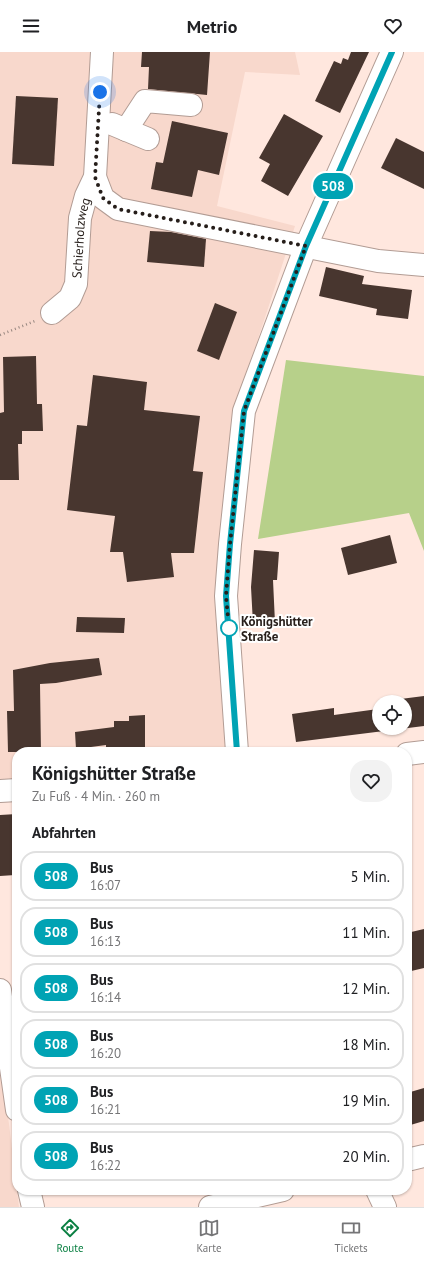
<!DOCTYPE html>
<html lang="de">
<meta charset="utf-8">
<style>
body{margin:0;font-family:"PT Sans",sans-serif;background:#f2f2f2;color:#202124;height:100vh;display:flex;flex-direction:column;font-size:15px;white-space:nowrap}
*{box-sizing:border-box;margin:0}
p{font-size:13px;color:#757577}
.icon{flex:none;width:22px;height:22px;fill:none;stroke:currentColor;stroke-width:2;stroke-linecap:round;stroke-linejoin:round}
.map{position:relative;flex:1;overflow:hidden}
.details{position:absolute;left:12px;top:695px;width:400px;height:448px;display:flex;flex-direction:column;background:#fff;border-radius:16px;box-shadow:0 1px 3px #0004}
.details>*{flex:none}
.badge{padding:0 8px;border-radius:13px;font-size:14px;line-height:26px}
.fabs{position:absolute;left:372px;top:643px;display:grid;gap:8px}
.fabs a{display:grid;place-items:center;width:40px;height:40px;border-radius:50%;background:#fff;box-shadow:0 1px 3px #0004;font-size:20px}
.you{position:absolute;width:20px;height:20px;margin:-10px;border:3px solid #fff;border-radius:50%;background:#1a73e8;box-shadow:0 0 0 6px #1a73e833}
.map>.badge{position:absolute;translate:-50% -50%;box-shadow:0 0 0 2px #fff}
h2{padding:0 20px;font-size:15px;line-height:36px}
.round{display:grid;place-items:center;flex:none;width:42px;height:42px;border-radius:16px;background:#f2f2f2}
.head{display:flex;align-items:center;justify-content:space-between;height:68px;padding:0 20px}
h1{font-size:19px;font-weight:700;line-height:30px}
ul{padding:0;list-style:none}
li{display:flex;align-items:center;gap:12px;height:50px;margin:0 8px 6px;padding:0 12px;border:2px solid #e0e0e0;border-radius:16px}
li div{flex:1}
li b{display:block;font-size:15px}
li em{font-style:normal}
li .badge{min-width:44px;font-weight:700;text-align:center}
header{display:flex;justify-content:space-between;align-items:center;height:52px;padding:0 20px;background:#fff;font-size:18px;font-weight:700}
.menu{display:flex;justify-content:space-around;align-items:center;height:56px;border-top:1px solid #e0e0e0;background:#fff;font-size:11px;color:#757577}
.menu a{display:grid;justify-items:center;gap:2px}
.menu .on{color:#0b8043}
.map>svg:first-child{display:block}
.built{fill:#f8d8cc}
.green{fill:#b7d08a}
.building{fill:#48362f;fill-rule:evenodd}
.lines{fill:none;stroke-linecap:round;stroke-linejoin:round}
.minor-casing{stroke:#b29c94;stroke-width:24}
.path{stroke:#978780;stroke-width:2.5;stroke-dasharray:1 3;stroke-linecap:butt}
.minor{stroke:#fff;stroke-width:22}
.line-casing{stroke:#fff;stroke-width:9}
.line{stroke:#00a3b4;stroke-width:6}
.walk{stroke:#261e1a;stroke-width:4;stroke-dasharray:0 7.2}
.stop-dot{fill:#fff;stroke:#00a3b4;stroke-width:2}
.labels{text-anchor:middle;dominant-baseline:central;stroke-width:4;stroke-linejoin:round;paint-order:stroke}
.street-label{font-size:13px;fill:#261e1a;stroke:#fff}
.stop-label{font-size:13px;font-weight:bold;fill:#261e1a;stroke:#fff;text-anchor:start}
</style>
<header><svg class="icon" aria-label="menu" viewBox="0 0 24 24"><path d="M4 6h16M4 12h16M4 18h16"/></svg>Metrio<svg class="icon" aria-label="heart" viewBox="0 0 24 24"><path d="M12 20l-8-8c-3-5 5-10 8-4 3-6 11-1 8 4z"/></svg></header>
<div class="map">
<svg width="424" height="1155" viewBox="0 0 424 1155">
<rect width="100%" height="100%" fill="#ffe7de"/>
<g class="built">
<polygon points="0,0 295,0 300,23 245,20 217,154 295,174 235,357 227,700 17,700 17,729 0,730"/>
<polygon points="0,998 17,1138 19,1155 0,1155"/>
</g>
<polygon class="green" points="286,308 424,324 424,499 409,461 258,487"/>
<g class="building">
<polygon points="142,0 210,0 207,43 148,37 149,15 141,15"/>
<polygon points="351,0 369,0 340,61 315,49 334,9 341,12 343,6 348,8"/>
<polygon points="16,44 58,46 54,114 12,112"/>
<polygon points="284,62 323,84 288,144 261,129 270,112 259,106"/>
<polygon points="172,69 228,81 219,123 198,118 192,145 151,137 156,110 163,111"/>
<polygon points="396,86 424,100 424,137 381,116"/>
<polygon points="150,179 171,180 206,187 204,215 147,210"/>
<polygon points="326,215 364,224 362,232 412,238 408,267 376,263 377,257 319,244"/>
<polygon points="215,251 237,260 219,308 197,299"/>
<polygon points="36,304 37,352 42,352 43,379 22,379 22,392 18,392 19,428 0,428 0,361 4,360 3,305"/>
<polygon points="93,323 147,330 144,358 200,364 193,419 203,420 194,501 171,501 174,525 127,530 123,500 110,500 115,464 67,458 77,373 87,374"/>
<polygon points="390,483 397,511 348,523 341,496"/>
<polygon points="254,498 279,500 277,528 273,528 275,571 253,572 251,535"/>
<polygon points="77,565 125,566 124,581 76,580"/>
<polygon points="99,606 102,623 56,631 40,632 41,700 8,700 7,659 14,659 13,618 50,611"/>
<path d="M424 644V674L296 690 292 662 334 656V663L378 657 377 650ZM379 650H405V676H379Z"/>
<polygon points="145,663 145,700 106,700 106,693 76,697 75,680 114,675 114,669 129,669 129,664"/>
<polygon points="17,762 17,791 13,790 15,823 0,824 0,763"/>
<polygon points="424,877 424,916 407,920 407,881"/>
<polygon points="424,1036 424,1069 407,1074 407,1041"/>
</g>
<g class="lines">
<g class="minor-casing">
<g id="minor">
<polyline points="112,72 148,87"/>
<polyline points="126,78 145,49 191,53"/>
<polyline points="95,125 103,146 118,157 378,209 424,213"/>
<path id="s1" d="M52 261 70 246 76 232 80 166 86 144 95 125 102 0"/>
<polyline points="237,700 226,544 230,492 244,359 306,194 392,0"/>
<polyline points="407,702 424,700"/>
<polyline points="0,739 17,738"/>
<polyline points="0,938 17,1058"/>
<polyline points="407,1108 424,1104"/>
<polyline points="29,1138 33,1155"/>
<polyline points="377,1138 385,1155"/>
<polyline points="210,1155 283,1138"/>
</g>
</g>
<polyline class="path" points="0,283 35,269"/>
<use href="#minor" class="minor"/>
</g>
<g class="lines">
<g class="line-casing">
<polyline id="line" points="237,700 226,544 230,492 244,359 306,194 392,0"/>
</g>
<use href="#line" class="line"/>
<polyline class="walk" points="100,40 95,125 103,146 118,157 306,194 244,359 230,492 226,544 229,576"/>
</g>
<circle class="stop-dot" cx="229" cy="576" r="8"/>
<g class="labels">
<g class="street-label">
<text stroke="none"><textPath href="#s1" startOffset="85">Schierholzweg</textPath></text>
</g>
<g class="stop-label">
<text x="241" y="569">Königshütter<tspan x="241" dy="15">Straße</tspan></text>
</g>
</g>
</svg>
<div class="fabs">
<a><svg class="icon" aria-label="locate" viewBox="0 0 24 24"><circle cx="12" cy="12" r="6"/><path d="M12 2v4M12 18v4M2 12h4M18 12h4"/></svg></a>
</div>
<div class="you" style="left:100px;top:40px"></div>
<b class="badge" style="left:333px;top:134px;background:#00a3b4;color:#fff">508</b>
<section class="details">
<div class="head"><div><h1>Königshütter Straße</h1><p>Zu Fuß · 4 Min. · 260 m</p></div><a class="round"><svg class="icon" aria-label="heart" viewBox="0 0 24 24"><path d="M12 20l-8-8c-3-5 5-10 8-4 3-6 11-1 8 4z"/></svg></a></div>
<h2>Abfahrten</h2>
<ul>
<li><span class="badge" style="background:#00a3b4;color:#fff">508</span><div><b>Bus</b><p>16:07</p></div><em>5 Min.</em></li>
<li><span class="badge" style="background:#00a3b4;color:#fff">508</span><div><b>Bus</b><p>16:13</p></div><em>11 Min.</em></li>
<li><span class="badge" style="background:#00a3b4;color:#fff">508</span><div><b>Bus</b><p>16:14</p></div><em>12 Min.</em></li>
<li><span class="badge" style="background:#00a3b4;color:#fff">508</span><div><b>Bus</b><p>16:20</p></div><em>18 Min.</em></li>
<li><span class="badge" style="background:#00a3b4;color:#fff">508</span><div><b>Bus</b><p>16:21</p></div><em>19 Min.</em></li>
<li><span class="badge" style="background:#00a3b4;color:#fff">508</span><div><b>Bus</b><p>16:22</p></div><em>20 Min.</em></li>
</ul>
</section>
</div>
<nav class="menu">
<a class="on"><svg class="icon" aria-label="directions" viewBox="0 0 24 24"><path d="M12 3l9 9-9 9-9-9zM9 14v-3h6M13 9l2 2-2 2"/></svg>Route</a>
<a><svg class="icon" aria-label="map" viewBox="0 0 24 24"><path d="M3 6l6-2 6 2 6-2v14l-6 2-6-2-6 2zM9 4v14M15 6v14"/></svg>Karte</a>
<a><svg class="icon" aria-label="tickets" viewBox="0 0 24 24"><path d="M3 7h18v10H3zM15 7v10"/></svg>Tickets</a>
</nav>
